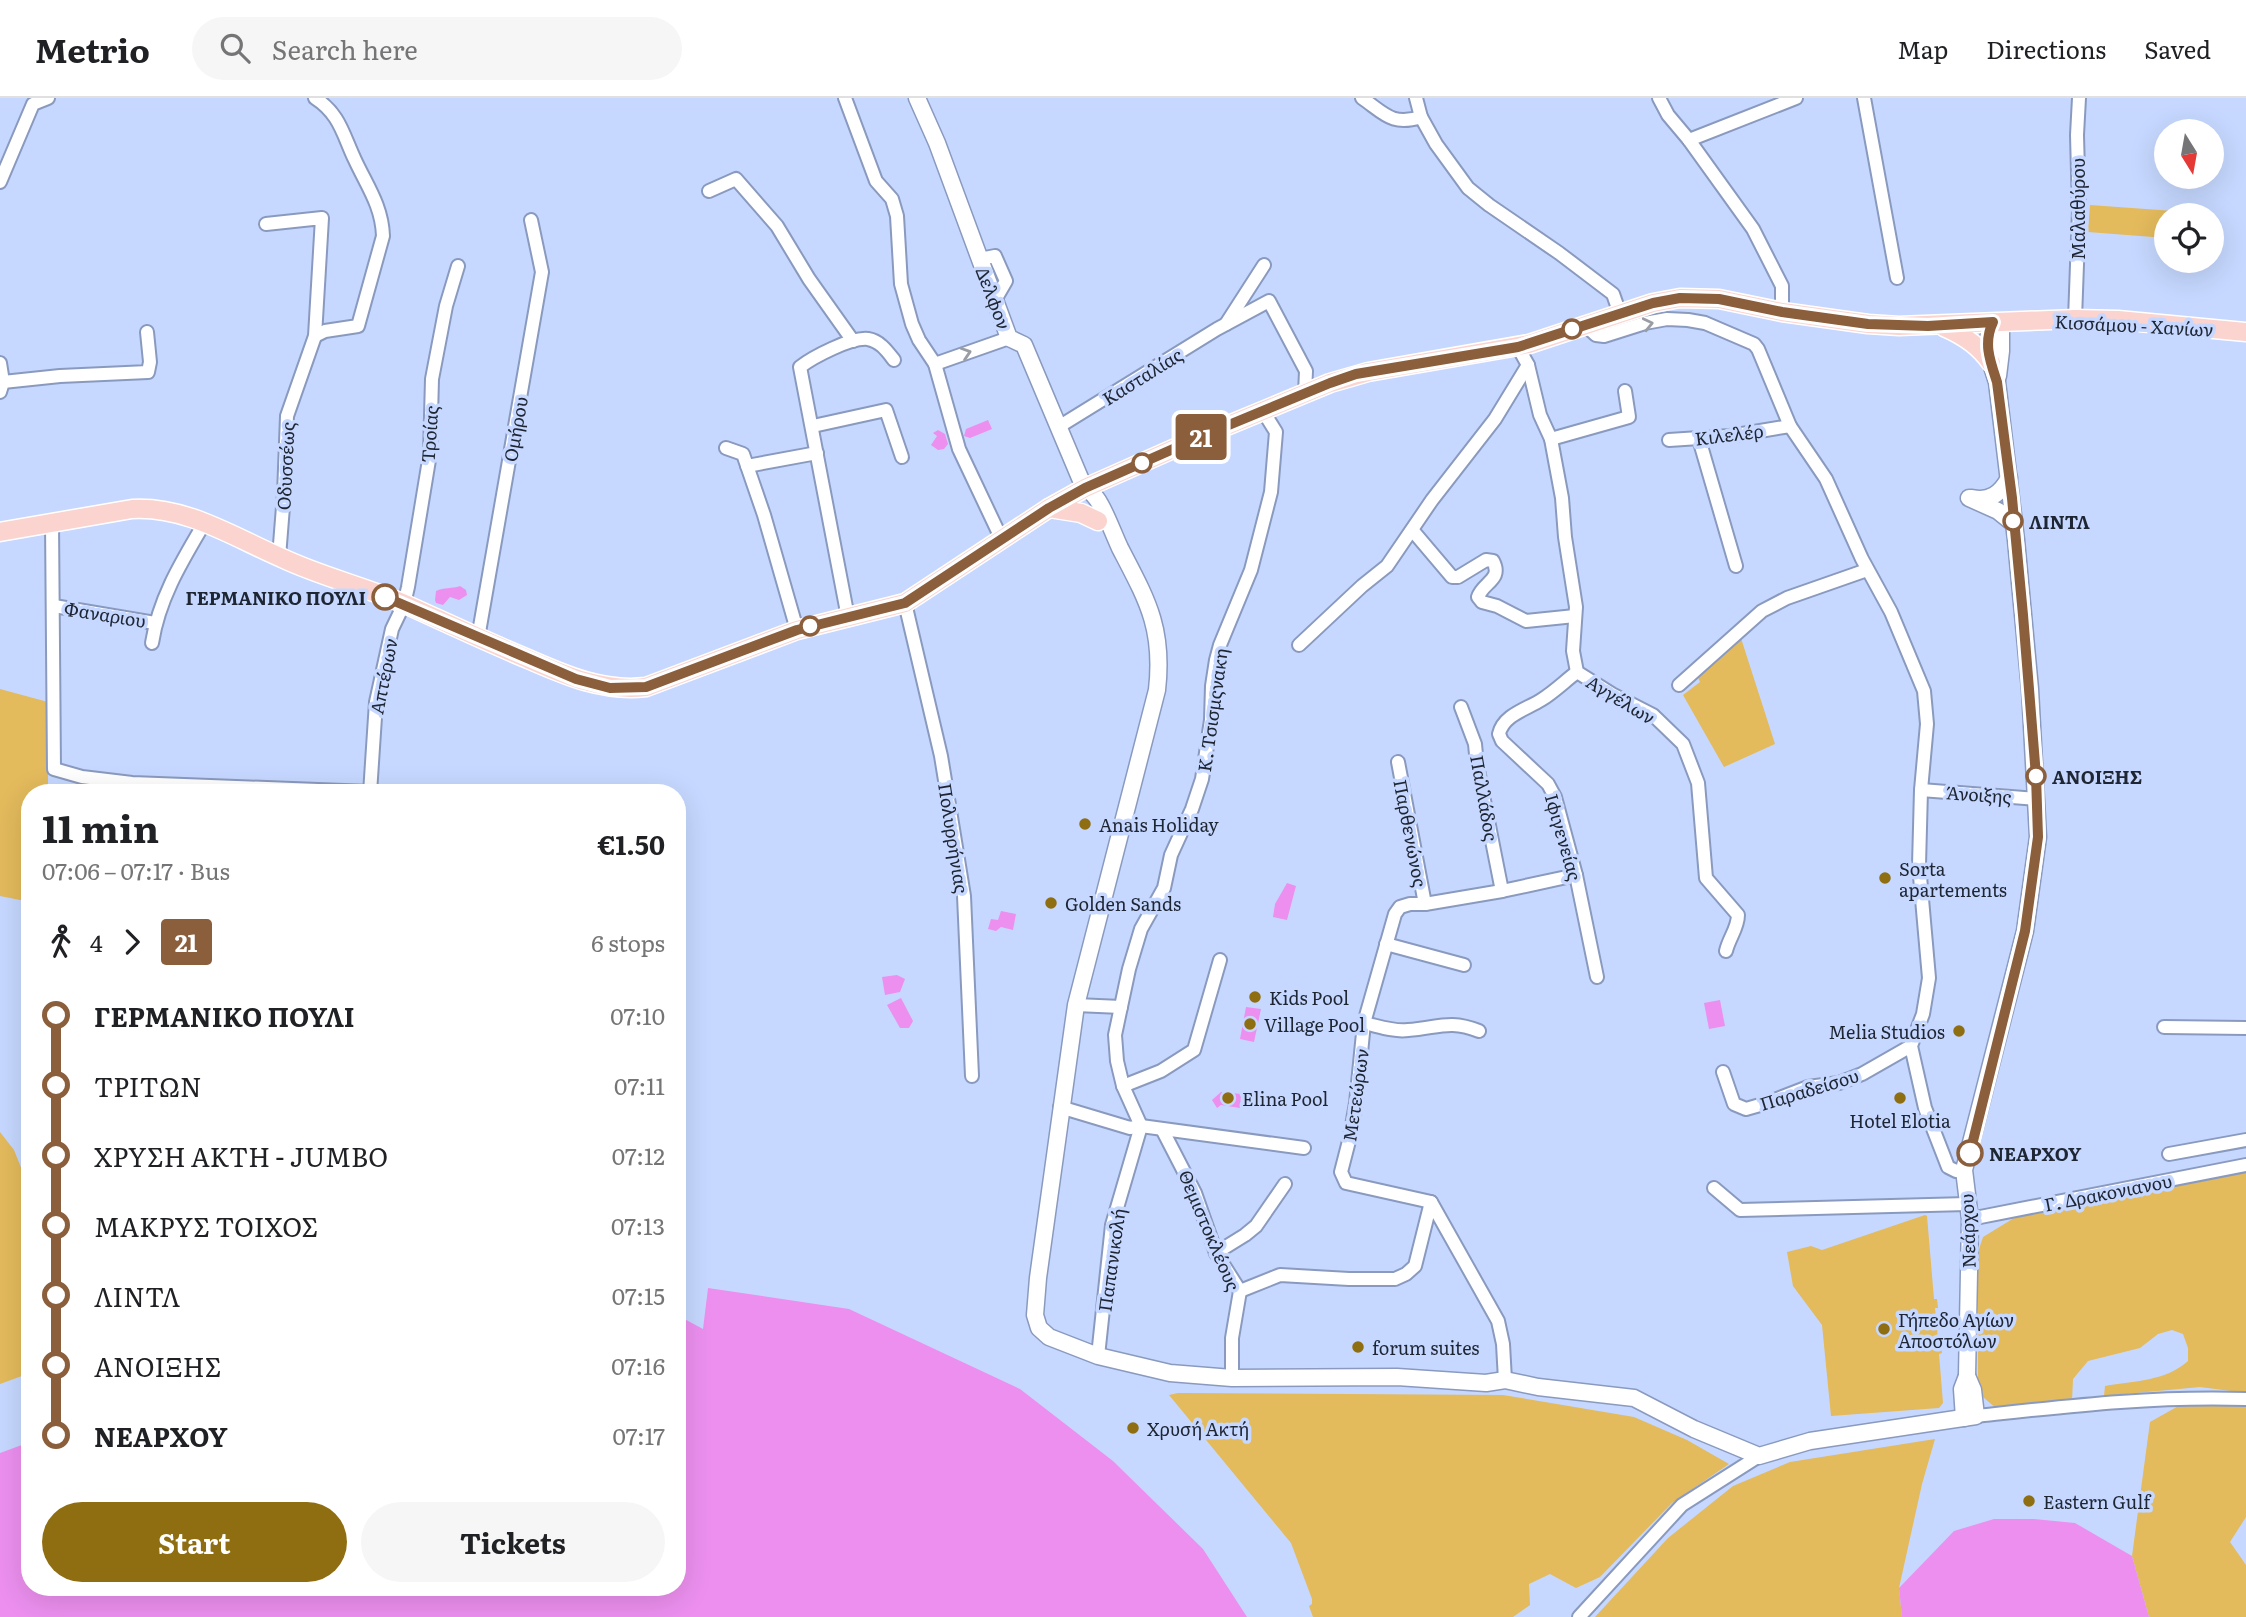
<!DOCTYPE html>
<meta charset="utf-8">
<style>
body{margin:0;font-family:Literata,serif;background:#f6f6f6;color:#202124;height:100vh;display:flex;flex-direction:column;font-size:26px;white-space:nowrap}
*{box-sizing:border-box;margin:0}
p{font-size:23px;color:#757577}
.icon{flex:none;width:38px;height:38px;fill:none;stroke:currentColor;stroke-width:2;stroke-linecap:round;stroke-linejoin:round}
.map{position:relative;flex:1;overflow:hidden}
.side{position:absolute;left:21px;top:686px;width:665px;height:812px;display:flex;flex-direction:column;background:#fff;border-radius:28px;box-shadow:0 7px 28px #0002}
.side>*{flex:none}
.badge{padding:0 14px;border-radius:5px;font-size:24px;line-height:46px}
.needle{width:46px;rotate:169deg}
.fabs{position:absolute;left:2154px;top:21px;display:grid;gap:14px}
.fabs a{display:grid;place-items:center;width:70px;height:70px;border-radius:50%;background:#fff;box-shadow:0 7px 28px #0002;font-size:35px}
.map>.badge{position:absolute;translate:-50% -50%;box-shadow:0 0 0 4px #fff}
.legs{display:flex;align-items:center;gap:10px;height:77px;padding:0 21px;font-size:23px}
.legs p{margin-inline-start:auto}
.overview{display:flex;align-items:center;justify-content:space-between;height:119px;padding:0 21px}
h1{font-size:38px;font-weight:700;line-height:52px}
.button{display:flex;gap:14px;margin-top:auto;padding:14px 21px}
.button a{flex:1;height:80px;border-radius:42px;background:#8f6d11;color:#fff;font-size:28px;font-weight:700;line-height:80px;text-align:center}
.button a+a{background:#f6f6f6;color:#202124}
ul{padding:0 21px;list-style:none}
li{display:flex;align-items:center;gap:24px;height:70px;font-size:26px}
li i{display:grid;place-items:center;width:10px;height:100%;margin:0 9px;background:currentColor}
li i::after{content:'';width:18px;height:18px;margin:-9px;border:5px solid;border-radius:50%;background:#fff}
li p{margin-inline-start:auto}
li:first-child i{background:linear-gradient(#0000 50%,currentColor 0)}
li:last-child i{background:linear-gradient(currentColor 50%,#0000 0)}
header{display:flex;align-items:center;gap:42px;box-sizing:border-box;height:98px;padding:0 35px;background:#fff;border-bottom:2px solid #e0e0e0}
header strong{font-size:33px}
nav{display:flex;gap:38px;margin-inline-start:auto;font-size:24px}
.search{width:490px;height:63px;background:#f6f6f6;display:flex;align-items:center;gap:18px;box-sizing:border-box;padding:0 24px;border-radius:38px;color:#757577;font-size:26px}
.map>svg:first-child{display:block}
.green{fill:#e3ba5c}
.water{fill:#ec8fef}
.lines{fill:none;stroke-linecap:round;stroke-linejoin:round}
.street-casing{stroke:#8a9abf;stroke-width:16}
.secondary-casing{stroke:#8a9abf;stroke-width:19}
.primary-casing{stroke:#fff;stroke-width:21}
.street{stroke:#fff;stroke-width:12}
.secondary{stroke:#fff;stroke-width:16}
.primary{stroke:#fbd4cf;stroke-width:18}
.oneway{stroke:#9a9da3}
.line-1-casing{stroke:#fff;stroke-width:16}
.line-1{stroke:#8b5e3c;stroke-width:10}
.stop-1-dot{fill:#fff;stroke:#8b5e3c;stroke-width:3.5}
.poi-dot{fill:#8f6d11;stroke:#c6d8ff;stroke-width:2.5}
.labels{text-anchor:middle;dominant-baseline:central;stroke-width:7;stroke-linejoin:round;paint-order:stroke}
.street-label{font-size:18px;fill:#1e2533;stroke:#c6d8ff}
.stop-label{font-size:18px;font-weight:bold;fill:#1e2533;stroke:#c6d8ff;text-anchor:start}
.poi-label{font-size:18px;fill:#1e2533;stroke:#c6d8ff;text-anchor:start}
</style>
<header>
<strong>Metrio</strong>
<div class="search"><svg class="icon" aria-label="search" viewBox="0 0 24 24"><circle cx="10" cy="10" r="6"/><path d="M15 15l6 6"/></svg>Search here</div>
<nav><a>Map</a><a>Directions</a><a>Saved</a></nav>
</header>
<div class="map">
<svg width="2246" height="1519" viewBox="0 0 2246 1519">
<rect width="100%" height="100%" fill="#c6d8ff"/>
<g class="green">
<polygon points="2090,107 2201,115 2201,117 2166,117 2166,140 2088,134"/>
<polygon points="1739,534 1775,646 1724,669 1683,597 1700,584 1695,573"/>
<polygon points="0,591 48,604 48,695 30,695 30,804 0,798"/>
<polygon points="0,1034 14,1052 30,1092 30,1275 0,1286"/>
<path d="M2246 1073V1295L2200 1289 2104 1298 2105 1288C2134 1283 2166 1283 2188 1263V1250L2183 1236 2172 1232 2158 1236 2140 1250 2088 1263 2073 1281 2072 1303 1997 1311 1983 1299 1978 1281V1154L1983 1139 2019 1117Z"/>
<polygon points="1925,1117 1927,1118 1934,1201 1937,1201 1938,1210 1935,1210 1936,1220 1939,1220 1939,1228 1937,1228 1938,1246 1941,1246 1942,1255 1939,1256 1943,1305 1939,1310 1831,1318 1822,1227 1793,1188 1787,1154 1811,1148 1822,1152"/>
<polygon points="1178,1295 1503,1297 1634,1319 1687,1342 1729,1366 1672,1405 1600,1479 1576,1490 1550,1476 1529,1486 1530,1507 1513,1519 1313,1519 1309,1508 1312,1506 1312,1501 1291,1445 1169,1297"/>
<polygon points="2182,1306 2246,1307 2246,1419 2230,1444 2246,1467 2246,1519 2149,1519 2132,1458 2150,1324"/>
<polygon points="1935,1341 1922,1386 1899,1490 1902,1519 1595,1519 1668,1440 1733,1388 1790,1364"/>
</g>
<g class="water">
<polygon points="988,322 992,331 970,340 964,338 966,331"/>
<polygon points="938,332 945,336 948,346 944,351 938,352 931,347 937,338 933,335"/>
<path d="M460 488 466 492 467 497 459 502 450 499 443 507 436 505 435 502 436 493C444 489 452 491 460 488Z"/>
<polygon points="1287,785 1296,788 1287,822 1273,819 1275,806"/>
<polygon points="1001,813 1016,816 1013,832 1001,829 996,833 988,831 991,821 998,822"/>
<polygon points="897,877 905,881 900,894 885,897 882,879"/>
<polygon points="901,900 913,923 909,930 900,930 887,907"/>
<polygon points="1720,902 1725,928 1709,931 1704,905"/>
<polygon points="1246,909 1261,911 1254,944 1240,941"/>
<polygon points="1221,994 1241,996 1240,1010 1221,1007 1217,1010 1212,1002"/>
<polygon points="708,1190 849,1211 1020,1291 1113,1363 1203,1451 1247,1519 0,1519 0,1355 30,1344 30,1489 677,1489 677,1217 703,1231"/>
<polygon points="1994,1421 2034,1421 2075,1425 2132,1458 2149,1519 1902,1519 1899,1490 1954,1433"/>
</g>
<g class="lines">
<g class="street-casing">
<g id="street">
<path d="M315 0C340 16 343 37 355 62 367 88 382 108 383 138L358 228 325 233 315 238"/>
<polyline points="845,0 876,83 892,101 897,118 901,186 912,226 919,242 935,266 959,351 1002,442"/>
<path d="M1362 0C1385 16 1392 28 1421 19L1416 0"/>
<polyline points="1659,0 1668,17 1689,42 1753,131 1782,188 1782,214"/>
<polyline points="1864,0 1897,180"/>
<polyline points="1421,19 1436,46 1468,90 1489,107 1559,155 1613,196 1620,216"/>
<polyline points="1689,42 1796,0"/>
<polyline points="0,84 33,6 48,0"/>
<polyline points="709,93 736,81 777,128 809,181 853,243"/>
<polyline points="266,126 322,120 315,238 287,318 284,396 279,459"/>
<polyline points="980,161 995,158 1006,183 995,202"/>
<polyline points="2075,221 2079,112 2077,37 2079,0"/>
<polyline points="1226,226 1264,167"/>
<polyline points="1585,227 1596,237 1604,238 1645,225 1667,221 1688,222 1705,225 1754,246 1758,251 1790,328 1826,381 1862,461 1891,514 1924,593 1927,626 1921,692 1919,767 1929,880 1923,916 1911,948 1925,1010 1948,1069 1956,1073 1964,1072"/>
<path d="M1518 249 1528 267 1540 317 1551 341 1562 400 1565 439 1576 509 1573 553 1577 574 1612 596 1653 617 1683 646 1698 685 1706 780 1738 817C1738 830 1729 840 1726 853"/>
<polyline points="0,265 3,284 0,294"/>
<polyline points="935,266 1009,240"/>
<polyline points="3,284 60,278 148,274 150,264 147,234"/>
<polyline points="813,328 886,312 902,359"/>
<polyline points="1060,328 1217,231 1269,203 1306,273 1305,295"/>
<polyline points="1551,341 1629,319 1625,293"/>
<polyline points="1699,341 1736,468"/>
<polyline points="1669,342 1730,338 1790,328"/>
<polyline points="726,350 743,356 764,417 797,532"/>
<polyline points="747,368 817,355"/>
<polyline points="52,424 54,671 82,679 132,685 370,694"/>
<path d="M1413 433 1452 479H1458L1486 462 1493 463C1503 482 1483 484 1478 499L1482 504 1497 508 1526 523 1575 518"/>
<polyline points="905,505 941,658 964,798 972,978"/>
<polyline points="54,508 155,525"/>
<path d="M846 520V509L800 269C813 259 851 239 868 241 880 243 887 253 894 262"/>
<polyline points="478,540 542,174 531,122"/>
<path d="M152 545C159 500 182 463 205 424"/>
<polyline points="1299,547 1362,488 1387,468 1432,402 1495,321 1528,267"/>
<path d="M1577 574C1565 583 1554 594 1541 602 1527 611 1503 617 1499 636L1502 643 1548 686 1555 699 1576 777 1597 879"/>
<polyline points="1679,587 1762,513 1787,500 1867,472"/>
<polyline points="1461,609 1475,646 1477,667 1502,793"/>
<polyline points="1398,664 1425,806"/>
<polyline points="1921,692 2037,701"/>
<polyline points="370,695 376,604 392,531 404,506 408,489 430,356 432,281 446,208 458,168"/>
<polyline points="1386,846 1464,867"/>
<polyline points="1076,907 1121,909"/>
<path d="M1364 925C1378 928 1394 934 1408 932 1438 930 1449 921 1479 933"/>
<polyline points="2164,929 2246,930"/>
<polyline points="1723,974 1734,1006 1746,1011 1767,1005 1808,989 1839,985 1862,976 1911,948"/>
<polyline points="1123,988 1161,973 1194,952 1220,862"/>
<polyline points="1060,1009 1130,1030 1141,1028 1304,1050"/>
<polyline points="1141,1028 1123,988 1117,963 1115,937 1129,871 1141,831 1164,790 1171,757 1192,711 1202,681 1211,622 1212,588 1216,562 1220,547 1251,472 1271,394 1276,334 1263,313"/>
<polyline points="1162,1031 1195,1095 1216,1155 1240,1193 1232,1240 1232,1280"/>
<polyline points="2169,1056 2246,1042"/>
<polyline points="1714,1090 1740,1112 1967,1106"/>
<polyline points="1970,1121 2246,1067"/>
<polyline points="1216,1155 1245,1137 1256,1128 1285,1086"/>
<polyline points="1240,1193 1280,1177 1349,1181 1395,1181 1406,1176 1415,1168 1431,1104"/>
<polyline points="1098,1258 1112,1127 1141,1028"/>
<polyline points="1505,1282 1503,1246 1498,1223 1431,1104 1346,1085 1341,1074 1350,1039 1356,1005 1364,925 1395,816 1400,809 1410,806 1425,806 1502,793 1576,777"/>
<path d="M1976 1318C2069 1308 2152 1298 2246 1301"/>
<polyline points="1579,1519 1682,1407 1759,1358"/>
</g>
</g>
<g class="secondary-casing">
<g id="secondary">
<path d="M917 0 937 45 1009 240 1024 247 1080 380C1086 391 1095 396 1100 406 1108 420 1113 435 1120 450 1147 502 1164 530 1157 592L1076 907 1038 1180 1035 1217 1039 1230 1049 1239 1098 1258 1170 1275 1232 1280 1397 1279 1486 1285 1505 1282 1538 1289 1634 1300 1694 1331 1759 1358 1810 1343 1976 1318 1973 1292 1967 1278"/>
<polyline points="1998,278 2001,253 2001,224"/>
<polyline points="1969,400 1998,413 2013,425"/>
<path d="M1972 400C1990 404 2001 395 2009 380"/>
<path d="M1964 1320 1962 1291 1967 1278 1970 1121 1964 1072 2025 833 2038 739 2030 591 2016 442 1997 284C1990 263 1983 245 1993 224"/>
</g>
</g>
<g class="primary-casing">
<g id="primary">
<path d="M1944 229C1963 237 1979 247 1991 265"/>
<polyline points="1049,410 1081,415 1098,423"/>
<path d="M0 434 132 411C187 408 233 439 282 460 322 479 366 489 407 507 447 525 487 544 528 561 567 578 603 594 646 589L797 532 905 505 1049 410 1085 390 1207 336 1330 285 1368 274 1529 246 1653 205 1680 200 1719 201 1782 214 1868 226 1899 228 2075 221 2118 222 2246 234"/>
</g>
</g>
<use href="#street" class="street"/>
<use href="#secondary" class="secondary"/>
<use href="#primary" class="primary"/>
</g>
<defs><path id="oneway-chevron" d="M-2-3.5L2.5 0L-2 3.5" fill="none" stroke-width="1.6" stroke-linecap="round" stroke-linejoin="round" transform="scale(1.75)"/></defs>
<g class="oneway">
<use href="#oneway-chevron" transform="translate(1648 226) rotate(-13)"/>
<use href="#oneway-chevron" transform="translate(966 255) rotate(-18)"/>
</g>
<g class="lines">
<g class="line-1-casing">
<path id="line-1" d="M385 499 576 581 610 590 646 589 797 532 905 505 1049 410 1085 390 1207 336 1330 285 1356 276 1518 249 1653 205 1680 200 1719 201 1782 214 1868 226 1928 228 1993 224C1983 245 1990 263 1997 284L2012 400 2023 517 2036 678 2038 739 2025 833 1970 1055"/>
</g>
<use href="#line-1" class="line-1"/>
</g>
<g class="stop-1-dot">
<circle cx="1572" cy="231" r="9"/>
<circle cx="1142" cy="365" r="9"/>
<circle cx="2013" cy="423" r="9"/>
<circle cx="385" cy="499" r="12"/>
<circle cx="810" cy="528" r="9"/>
<circle cx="2036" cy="678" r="9"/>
<circle cx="1970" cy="1055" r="12"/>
</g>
<g class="poi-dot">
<circle cx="1085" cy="726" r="7"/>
<circle cx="1885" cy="780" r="7"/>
<circle cx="1051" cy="805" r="7"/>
<circle cx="1255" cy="899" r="7"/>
<circle cx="1250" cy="926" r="7"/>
<circle cx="1959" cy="933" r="7"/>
<circle cx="1228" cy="1000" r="7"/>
<circle cx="1900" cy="1000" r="7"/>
<circle cx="1884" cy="1231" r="7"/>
<circle cx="1358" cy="1249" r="7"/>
<circle cx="1133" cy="1330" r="7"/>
<circle cx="2029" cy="1403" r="7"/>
</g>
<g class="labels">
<g class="street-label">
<text transform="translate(2077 111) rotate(-90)">Μαλαθύρου</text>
<text transform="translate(994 200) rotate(69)">Δελφον</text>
<text transform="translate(2134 227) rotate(3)">Κισσάμου - Χανίων</text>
<text transform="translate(1142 278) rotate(-32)">Κασταλίας</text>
<text transform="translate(515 331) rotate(-80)">Ομήρου</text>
<text transform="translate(429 336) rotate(-86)">Τροίας</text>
<text transform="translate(1729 336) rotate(-7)">Κιλελέρ</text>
<text transform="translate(285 368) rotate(-87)">Οδυσσέως</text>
<text transform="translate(105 516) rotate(9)">Φαναριου</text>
<text transform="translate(383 578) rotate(-79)">Απτέρων</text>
<text transform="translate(1621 601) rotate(31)">Αγγέλων</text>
<text transform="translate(1212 612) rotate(-82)">Κ. Τσισμςνακη</text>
<text transform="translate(1979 696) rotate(4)">Άνοιξης</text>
<text transform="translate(1485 700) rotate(80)">Παλλάδος</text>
<text transform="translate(1411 735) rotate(79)">Παρθενώνος</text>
<text transform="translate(1564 739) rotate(74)">Ιφιγενείας</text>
<text transform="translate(954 740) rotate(81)">Πολυρρήνιας</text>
<text transform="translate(1809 991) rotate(-17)">Παραδείσου</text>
<text transform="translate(1355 997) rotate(-82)">Μετεώρων</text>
<text transform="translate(2108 1094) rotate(-11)">Γ. Δρακονιανου</text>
<text transform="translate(1210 1132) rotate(67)">Θεμιστοκλέους</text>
<text transform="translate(1967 1133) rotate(-92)">Νεάρχου</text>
<text transform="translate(1111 1162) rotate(-82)">Παπανικολή</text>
</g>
<g class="stop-label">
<text x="2029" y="423">ΛΙΝΤΛ</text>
<text x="366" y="499" text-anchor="end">ΓΕΡΜΑΝΙΚΟ ΠΟΥΛΙ</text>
<text x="2052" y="678">ΑΝΟΙΞΗΣ</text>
<text x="1989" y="1055">ΝΕΑΡΧΟΥ</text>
</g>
<g class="poi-label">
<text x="1099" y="726">Anais Holiday</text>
<text x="1899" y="770">Sorta<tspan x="1899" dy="21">apartements</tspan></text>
<text x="1065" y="805">Golden Sands</text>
<text x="1269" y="899">Kids Pool</text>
<text x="1264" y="926">Village Pool</text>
<text x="1945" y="933" text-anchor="end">Melia Studios</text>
<text x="1242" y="1000">Elina Pool</text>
<text x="1900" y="1022" text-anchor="middle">Hotel Elotia</text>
<text x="1898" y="1221">Γήπεδο Αγίων<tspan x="1898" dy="21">Αποστόλων</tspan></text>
<text x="1372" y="1249">forum suites</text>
<text x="1147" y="1330">Χρυσή Ακτή</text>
<text x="2043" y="1403">Eastern Gulf</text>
</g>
</g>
</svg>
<div class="fabs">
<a><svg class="needle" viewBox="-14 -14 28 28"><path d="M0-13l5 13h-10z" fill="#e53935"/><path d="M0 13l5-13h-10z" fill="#757577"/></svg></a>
<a><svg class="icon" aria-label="locate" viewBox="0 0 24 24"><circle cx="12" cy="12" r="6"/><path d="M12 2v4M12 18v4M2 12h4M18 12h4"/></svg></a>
</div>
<b class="badge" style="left:1201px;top:339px;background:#8b5e3c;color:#fff">21</b>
<section class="side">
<div class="overview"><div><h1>11 min</h1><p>07:06 – 07:17 · Bus</p></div><b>€1.50</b></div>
<div class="legs"><svg class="icon" aria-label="walk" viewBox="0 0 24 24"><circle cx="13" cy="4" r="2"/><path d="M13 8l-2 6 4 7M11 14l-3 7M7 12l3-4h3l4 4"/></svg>4<svg class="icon" aria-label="forward" viewBox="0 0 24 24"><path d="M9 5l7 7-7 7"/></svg><b class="badge" style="background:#8b5e3c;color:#fff">21</b><p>6 stops</p></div>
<ul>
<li><i style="color:#8b5e3c"></i><b>ΓΕΡΜΑΝΙΚΟ ΠΟΥΛΙ</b><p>07:10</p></li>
<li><i style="color:#8b5e3c"></i><span>ΤΡΙΤΩΝ</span><p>07:11</p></li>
<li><i style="color:#8b5e3c"></i><span>ΧΡΥΣΗ ΑΚΤΗ - JUMBO</span><p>07:12</p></li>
<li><i style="color:#8b5e3c"></i><span>ΜΑΚΡΥΣ ΤΟΙΧΟΣ</span><p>07:13</p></li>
<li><i style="color:#8b5e3c"></i><span>ΛΙΝΤΛ</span><p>07:15</p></li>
<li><i style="color:#8b5e3c"></i><span>ΑΝΟΙΞΗΣ</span><p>07:16</p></li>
<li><i style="color:#8b5e3c"></i><b>ΝΕΑΡΧΟΥ</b><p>07:17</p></li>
</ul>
<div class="button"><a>Start</a><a>Tickets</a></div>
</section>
</div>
